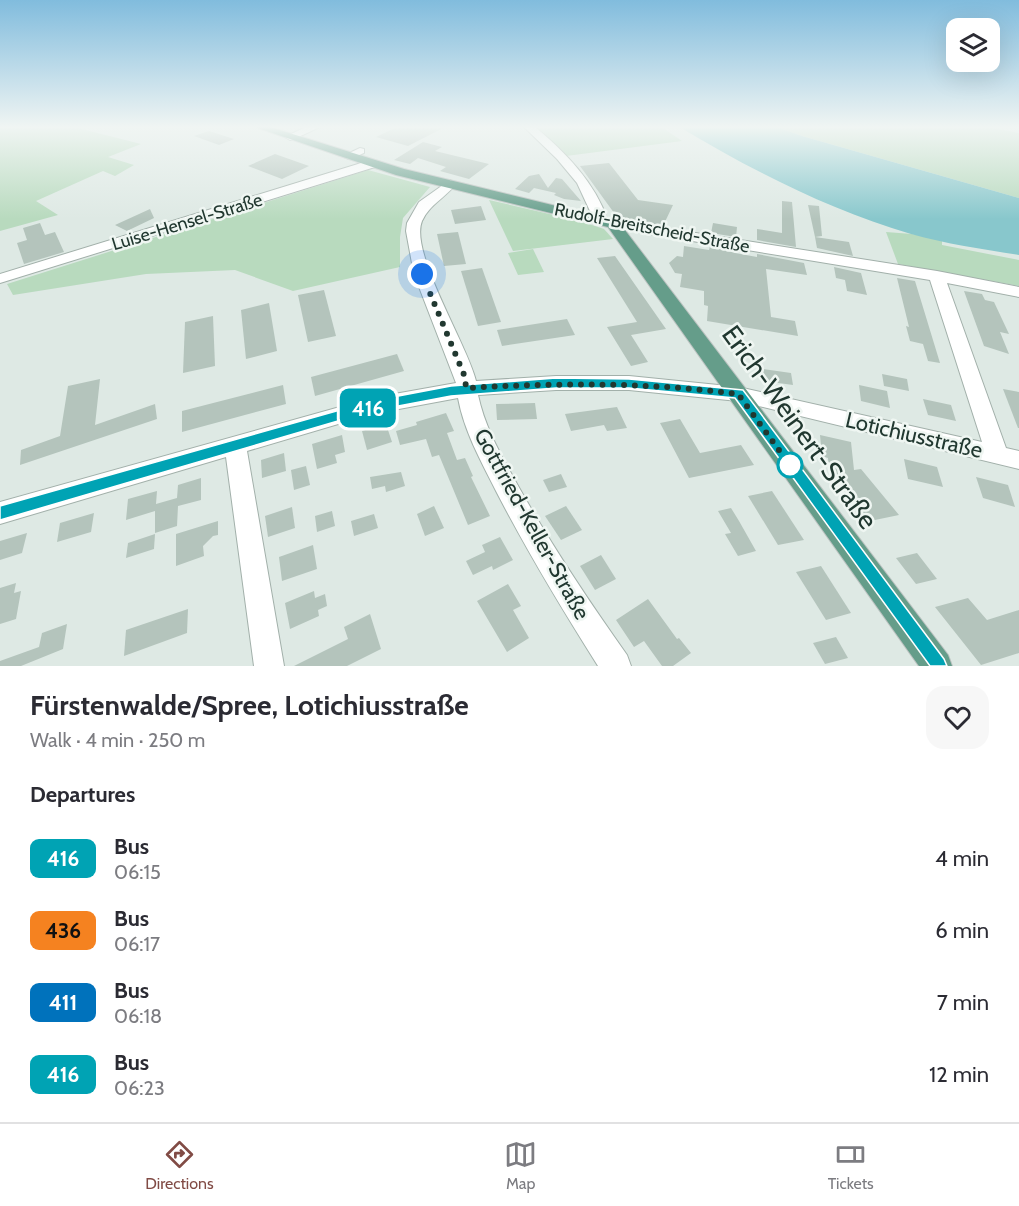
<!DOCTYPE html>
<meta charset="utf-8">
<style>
body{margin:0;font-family:Cabin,sans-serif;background:#f7f7f7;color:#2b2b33;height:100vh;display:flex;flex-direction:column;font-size:22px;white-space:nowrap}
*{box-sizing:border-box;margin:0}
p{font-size:20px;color:#7c7c81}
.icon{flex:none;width:33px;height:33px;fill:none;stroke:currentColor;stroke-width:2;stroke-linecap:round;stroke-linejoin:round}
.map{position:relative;height:666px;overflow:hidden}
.drawer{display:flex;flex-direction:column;background:#fff;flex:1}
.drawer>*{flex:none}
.badge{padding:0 12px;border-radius:9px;font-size:21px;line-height:39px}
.controls{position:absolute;left:946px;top:18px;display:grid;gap:12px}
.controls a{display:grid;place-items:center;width:54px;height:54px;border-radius:12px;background:#fff;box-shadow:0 6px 24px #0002;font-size:30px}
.you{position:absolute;width:30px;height:30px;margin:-15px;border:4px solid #fff;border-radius:50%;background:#1a73e8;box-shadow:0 0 0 9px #1a73e833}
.map>.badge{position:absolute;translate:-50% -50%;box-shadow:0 0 0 3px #fff}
h2{padding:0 30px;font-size:22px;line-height:54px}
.round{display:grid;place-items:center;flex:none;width:63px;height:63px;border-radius:18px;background:#f7f7f7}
.headline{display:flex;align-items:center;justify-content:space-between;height:102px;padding:0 30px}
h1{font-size:28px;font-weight:800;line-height:45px}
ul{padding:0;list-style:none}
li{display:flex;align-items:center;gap:18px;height:72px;padding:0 30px}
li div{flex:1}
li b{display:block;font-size:22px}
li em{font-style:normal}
li .badge{min-width:66px;font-weight:700;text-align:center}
.tab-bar{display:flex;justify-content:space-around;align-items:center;height:84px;border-top:2px solid #e1e1e2;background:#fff;font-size:16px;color:#7c7c81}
.tab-bar a{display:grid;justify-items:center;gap:3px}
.tab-bar .selected{color:#814b45}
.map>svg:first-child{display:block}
.green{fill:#b8dabe}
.water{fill:#88c7cc}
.building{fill:#b4c4bc}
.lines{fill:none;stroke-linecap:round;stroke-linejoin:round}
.minor-casing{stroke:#a2b0aa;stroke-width:2}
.major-casing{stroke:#bcc3c1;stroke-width:2}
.minor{fill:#fff;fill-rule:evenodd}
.major{fill:#659d8a;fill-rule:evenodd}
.line{fill:#00a3b4;stroke:#fff;stroke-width:1.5}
.walk{stroke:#213830;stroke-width:6;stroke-dasharray:0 10.8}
.stop-dot{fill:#fff;stroke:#00a3b4;stroke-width:3}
.labels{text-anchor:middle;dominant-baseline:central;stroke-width:5;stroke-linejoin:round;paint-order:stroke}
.far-street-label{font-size:18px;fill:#213830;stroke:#eff6f2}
.street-label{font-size:22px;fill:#213830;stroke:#eff6f2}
.near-street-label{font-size:27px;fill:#213830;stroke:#eff6f2}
</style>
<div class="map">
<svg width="1019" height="666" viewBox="0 0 1019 666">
<rect width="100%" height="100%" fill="#dee9e4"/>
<g class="green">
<polygon points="0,126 70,126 141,144 108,157 134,165 115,176 103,171 36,201 58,215 0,231"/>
<polygon points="535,126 660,126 682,141 566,156"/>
<polygon points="774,126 982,126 1019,133 1019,198 802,136"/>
<polygon points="368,170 430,187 403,218 400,237 400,267 293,291 235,270 146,274 13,295 7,284"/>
<polygon points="489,200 580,221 604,229 613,239 513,251"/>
<polygon points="886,232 912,234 942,240 942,245 1019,260 1019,286 898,264"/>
<polygon points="533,249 544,272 518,275 508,253"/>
</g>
<path class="water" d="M678 126H774L802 136 1019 198V255C983 249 946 244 911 234 829 210 751 170 678 126Z"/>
<g class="building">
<polygon points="399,126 447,126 408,146 376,137"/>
<polygon points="209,131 234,139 219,145 194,136"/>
<polygon points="423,142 442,147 435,151 489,164 469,179 440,171 446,167 418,158 410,164 394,160"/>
<polygon points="275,154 309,166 282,179 248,166"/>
<polygon points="609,163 638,200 673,205 663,226 617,217 580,166"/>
<polygon points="539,174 548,188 556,178 562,179 581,201 564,199 554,195 556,193 534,188 529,193 515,189 529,176"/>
<polygon points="782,201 792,202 796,247 757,240 757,229 782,233"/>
<polygon points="808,205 819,206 822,236 815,237"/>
<polygon points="481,206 486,220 455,224 451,210"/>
<polygon points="150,209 154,218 127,231 115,225"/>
<polygon points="40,223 45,235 55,232 64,252 24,264 17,243 27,240 23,228"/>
<polygon points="713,223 737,227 736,237 711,233"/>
<polygon points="458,232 466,264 444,266 437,234"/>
<polygon points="815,237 849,242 853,256 817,248"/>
<polygon points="684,246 709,250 710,246 735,250 735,253 757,257 757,254 804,263 807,275 766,269 771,317 795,321 798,336 707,321 708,306 704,305 704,291 680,287 682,274 675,273 669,263 677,256 683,257"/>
<polygon points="615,256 666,329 631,335 648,362 631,366 607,327 637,322 597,258"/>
<polygon points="834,267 861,273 867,295 847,291 845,280 836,278"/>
<polygon points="482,268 501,322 478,326 461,271"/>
<polygon points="897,278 915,281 940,363 928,361 923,344 910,341 906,326 909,327"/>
<polygon points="324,290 336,336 308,342 298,295"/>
<polygon points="964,291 982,294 985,300 994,302 1009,334 1000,332 1009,354 984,346"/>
<polygon points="269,303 277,351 246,359 241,310"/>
<polygon points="213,316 215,366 183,373 185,322"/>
<polygon points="567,319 575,335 502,346 497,330"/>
<polygon points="397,354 404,371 315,396 311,377"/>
<polygon points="763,369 791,373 793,385 764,381"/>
<polygon points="882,374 907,379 909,391 884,386"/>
<polygon points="100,379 95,425 155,404 157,419 20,465 21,450 60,436 68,386"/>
<polygon points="283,385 286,404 182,432 182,411"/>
<polygon points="859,385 887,391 890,408 861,401"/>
<polygon points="1003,389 1019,392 1019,428 1018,428"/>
<polygon points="923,399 951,405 956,421 928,415"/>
<polygon points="535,403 537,419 497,420 496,404"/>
<polygon points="617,407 627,428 607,431 604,425 571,431 565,414"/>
<polygon points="446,413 454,431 447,433 457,460 465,458 473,476 471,477 490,516 468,525 439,455 432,457 426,439 400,445 396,431 417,425 416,422"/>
<polygon points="680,419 700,453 741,445 754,465 689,478 660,423"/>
<polygon points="386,424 392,442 367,450 362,431"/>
<polygon points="342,435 345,452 335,455 337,463 317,469 312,444"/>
<polygon points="820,435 851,442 854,470 861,469 899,515 870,521 829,468 828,458 822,456"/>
<polygon points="284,453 286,471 262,478 261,460"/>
<polygon points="904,459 937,467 943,487 908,479"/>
<polygon points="306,466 310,485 294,490 291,470"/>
<polygon points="401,472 405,486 386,492 385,486 372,489 370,477"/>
<polygon points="561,474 567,487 549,492 543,480"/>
<polygon points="976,477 1008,485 1015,507 983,498"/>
<polygon points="201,478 201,500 178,506 177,526 155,533 155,511 126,520 128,499 157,491 156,504 177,498 178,485"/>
<polygon points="772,491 804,540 778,545 748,496"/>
<polygon points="434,506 444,528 425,536 417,514"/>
<polygon points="566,506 582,530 561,540 545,516"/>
<polygon points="292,507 295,528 268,537 265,516"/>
<polygon points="731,508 739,521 756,551 738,556 725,534 731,533 718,511"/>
<polygon points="332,511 335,526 317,532 315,516"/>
<polygon points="94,513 91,532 57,542 60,523"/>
<polygon points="374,514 378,528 354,536 351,521"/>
<polygon points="218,521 218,535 213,536 203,546 204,556 176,566 176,534"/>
<polygon points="27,533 22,553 0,560 0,541"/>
<polygon points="155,534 154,549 126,558 128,543"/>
<polygon points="500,537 513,560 493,570 492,566 473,575 466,561 485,552 482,545"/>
<polygon points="313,545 317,569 282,581 279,557"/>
<polygon points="917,553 937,579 916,584 896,558"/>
<polygon points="601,555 616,579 595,590 580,566"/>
<polygon points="821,566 851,613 826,620 796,572"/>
<polygon points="16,583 14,593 21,591 16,619 0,624 0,588"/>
<polygon points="508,584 521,606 513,610 529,638 507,652 477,601"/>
<polygon points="314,591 315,598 325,594 327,606 318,610 319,616 290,629 285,603"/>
<polygon points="968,598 987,620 1019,610 1019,653 981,665 935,607"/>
<polygon points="648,599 677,639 679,638 691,653 673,666 662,666 644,641 634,647 616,620"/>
<polygon points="188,609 187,633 124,656 126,630"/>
<polygon points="370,614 381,649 347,666 294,666 348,639 344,627"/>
<polygon points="67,624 63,649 21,666 0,666 0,661 39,647 42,633"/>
<polygon points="836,637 848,658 825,664 813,643"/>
</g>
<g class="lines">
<g class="minor-casing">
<g id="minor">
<polygon points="308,126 322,126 294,139 290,140 285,137"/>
<path d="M523 126H534C565 152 595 182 608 221L606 224H596L577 183 557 159Z"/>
<polygon points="360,148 364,149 364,153 349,159 343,156"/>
<polygon points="371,160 375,161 375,167 0,283 0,274"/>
<path d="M450 180 456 184C445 198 430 204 422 221 409 252 468 346 476 381L556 376H629L738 387 982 442 930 280 613 228 606 224 613 220 937 271 1019 287V297L947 283 1006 448 1019 451V469L738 401 629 390H556L478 395C485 428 501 455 517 484 550 543 588 600 627 655L631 666H598C562 609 527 551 496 491 481 461 464 431 458 398L372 414 247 451 284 666H254L226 457 0 524V502L372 398 456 383 414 274 406 231 407 223 419 202Z"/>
</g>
</g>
<g class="major-casing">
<polygon id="major" points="252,126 267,126 404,169 618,221 948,655 952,666 919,666 608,227 396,175"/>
</g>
<use href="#minor" class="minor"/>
<use href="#major" class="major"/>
</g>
<linearGradient id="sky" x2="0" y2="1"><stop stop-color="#81bcdd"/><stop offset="0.58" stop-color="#f0f5f3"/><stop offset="1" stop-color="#f0f5f3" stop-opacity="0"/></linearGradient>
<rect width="1019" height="219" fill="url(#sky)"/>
<polygon class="line" points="556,378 629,379 743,390 944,659 947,666 930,666 735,398 629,388 556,388 451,396 372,411 0,520 0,506 372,401 451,386"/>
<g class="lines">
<path class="walk" d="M422 274 465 377 466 388C558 383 647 382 738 394L790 465"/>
</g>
<circle class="stop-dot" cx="790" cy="465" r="12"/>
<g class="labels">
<g class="far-street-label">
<text transform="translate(187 222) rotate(-17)">Luise-Hensel-Straße</text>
<text transform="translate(652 228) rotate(11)">Rudolf-Breitscheid-Straße</text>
</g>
<g class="street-label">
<text transform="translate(914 435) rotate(13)">Lotichiusstraße</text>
<text transform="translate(532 524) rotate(61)">Gottfried-Keller-Straße</text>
</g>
<g class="near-street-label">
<text transform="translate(800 427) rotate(54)">Erich-Weinert-Straße</text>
</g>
</g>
</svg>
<div class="controls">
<a><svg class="icon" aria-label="layers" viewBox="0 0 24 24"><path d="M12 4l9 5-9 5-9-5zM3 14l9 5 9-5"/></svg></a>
</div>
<div class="you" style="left:422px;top:274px"></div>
<b class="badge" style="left:368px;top:408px;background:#00a3b4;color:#fff">416</b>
</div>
<section class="drawer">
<div class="headline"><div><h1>Fürstenwalde/Spree, Lotichiusstraße</h1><p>Walk · 4 min · 250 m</p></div><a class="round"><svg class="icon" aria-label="heart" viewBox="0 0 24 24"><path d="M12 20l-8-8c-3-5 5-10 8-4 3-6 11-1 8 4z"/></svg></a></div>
<h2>Departures</h2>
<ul>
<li><span class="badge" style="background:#00a3b4;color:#fff">416</span><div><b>Bus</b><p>06:15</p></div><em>4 min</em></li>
<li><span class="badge" style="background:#f58220;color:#111">436</span><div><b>Bus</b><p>06:17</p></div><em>6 min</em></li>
<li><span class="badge" style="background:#0072bc;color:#fff">411</span><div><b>Bus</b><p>06:18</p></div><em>7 min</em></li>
<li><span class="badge" style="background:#00a3b4;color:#fff">416</span><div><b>Bus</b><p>06:23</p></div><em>12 min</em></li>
</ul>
</section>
<nav class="tab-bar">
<a class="selected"><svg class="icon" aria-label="directions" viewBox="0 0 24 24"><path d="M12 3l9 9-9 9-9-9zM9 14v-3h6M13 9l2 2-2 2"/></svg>Directions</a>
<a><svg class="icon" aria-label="map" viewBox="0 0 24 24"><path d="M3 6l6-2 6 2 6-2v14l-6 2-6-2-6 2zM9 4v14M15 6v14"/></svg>Map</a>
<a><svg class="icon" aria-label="tickets" viewBox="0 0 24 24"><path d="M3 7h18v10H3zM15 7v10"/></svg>Tickets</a>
</nav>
